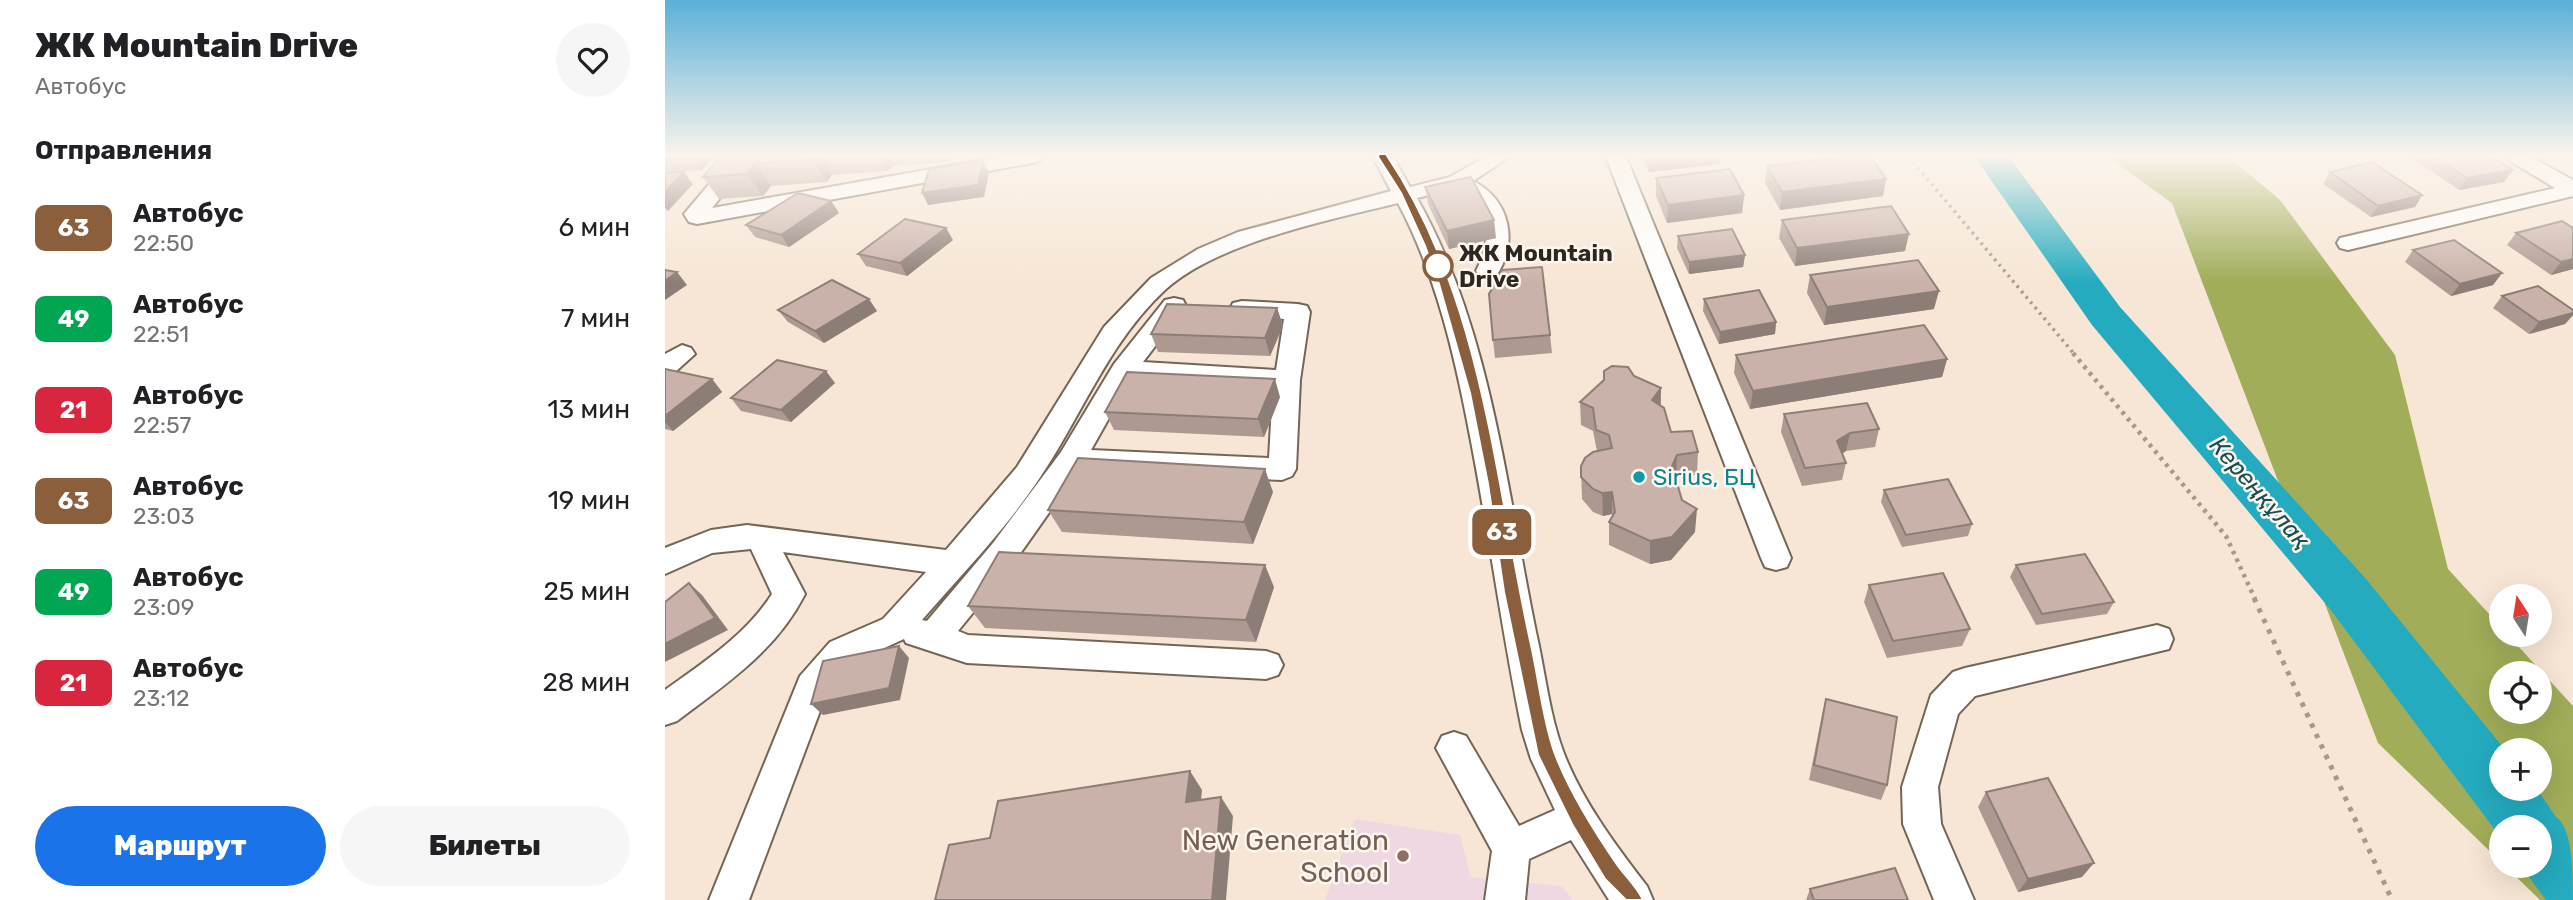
<!DOCTYPE html>
<html lang="ru">
<meta charset="utf-8">
<style>
body{margin:0;font-family:Rubik,sans-serif;background:#f6f6f6;color:#202124;height:100vh;display:flex;flex-direction:column;font-size:26px;white-space:nowrap}
*{box-sizing:border-box;margin:0}
p{font-size:23px;color:#757577}
.icon{flex:none;width:38px;height:38px;fill:none;stroke:currentColor;stroke-width:2;stroke-linecap:round;stroke-linejoin:round}
.map{position:relative;flex:1;overflow:hidden}
.sheet{display:flex;flex-direction:column;background:#fff;width:665px}
.sheet>*{flex:none}
.badge{padding:0 14px;border-radius:10px;font-size:24px;line-height:46px}
.needle{width:46px;rotate:348deg}
.controls{position:absolute;left:1824px;top:584px;display:grid;gap:14px}
.controls a{display:grid;place-items:center;width:63px;height:63px;border-radius:50%;background:#fff;box-shadow:0 7px 28px #0002;font-size:35px}
.map>.badge{position:absolute;translate:-50% -50%;box-shadow:0 0 0 4px #fff}
h2{padding:0 35px;font-size:26px;line-height:63px}
.round{display:grid;place-items:center;flex:none;width:74px;height:74px;border-radius:37px;background:#f6f6f6}
.overview{display:flex;align-items:center;justify-content:space-between;height:119px;padding:0 35px}
h1{font-size:33px;font-weight:800;line-height:52px}
.action{display:flex;gap:14px;margin-top:auto;padding:14px 35px}
.action a{flex:1;height:80px;border-radius:42px;background:#1a73e8;color:#fff;font-size:28px;font-weight:800;line-height:80px;text-align:center}
.action a+a{background:#f6f6f6;color:#202124}
ul{padding:0;list-style:none}
li{display:flex;align-items:center;gap:21px;height:91px;padding:0 35px}
li div{flex:1}
li b{display:block;font-size:26px}
li em{font-style:normal}
li .badge{min-width:77px;font-weight:700;text-align:center}
main{display:flex;flex:1;min-height:0}
.map>svg:first-child{display:block}
.education{fill:#f0d8e3}
.forest{fill:#a1ad58;fill-rule:evenodd}
.lines{fill:none;stroke-linecap:round;stroke-linejoin:round}
.river{fill:#25abbf;fill-rule:evenodd}
.minor-casing{stroke:#746656;stroke-width:4}
.path-far2{stroke:#a5998c;stroke-width:3.5;stroke-dasharray:2.5 4.5;stroke-linecap:butt}
.path-far1{stroke:#a5998c;stroke-width:4.5;stroke-dasharray:3.5 5;stroke-linecap:butt}
.path{stroke:#a5998c;stroke-width:5;stroke-dasharray:4.5 7;stroke-linecap:butt}
.minor{fill:#fff;fill-rule:evenodd}
.wall{fill:#ae9992}
.shaded-wall{fill:#8d7d77}
.building{fill:#cab2aa;stroke:#8d7d77;stroke-width:2}
.line{fill:#8b5e3c;stroke:#fff;stroke-width:2}
.stop-dot{fill:#fff;stroke:#8b5e3c;stroke-width:3.5}
.culture-dot{fill:#0f9aa8;stroke:#fcf6ee;stroke-width:2.5}
.education-dot{fill:#8d6e63;stroke:#fcf6ee;stroke-width:2.5}
.labels{text-anchor:middle;dominant-baseline:central;stroke-width:5;stroke-linejoin:round;paint-order:stroke}
.stop-label{font-size:23px;font-weight:bold;fill:#2d2721;stroke:#fcf6ee;text-anchor:start}
.culture-label{font-size:23px;fill:#0d838f;stroke:#fcf6ee;text-anchor:start}
.water-label{font-size:24px;font-style:italic;fill:#184d55;stroke:#fcf6ee}
.near-education-label{font-size:28px;fill:#785e54;stroke:#fcf6ee;text-anchor:end}
</style>
<main>
<section class="sheet">
<div class="overview"><div><h1>ЖК Mountain Drive</h1><p>Автобус</p></div><a class="round"><svg class="icon" aria-label="heart" viewBox="0 0 24 24"><path d="M12 20l-8-8c-3-5 5-10 8-4 3-6 11-1 8 4z"/></svg></a></div>
<h2>Отправления</h2>
<ul>
<li><span class="badge" style="background:#8b5e3c;color:#fff">63</span><div><b>Автобус</b><p>22:50</p></div><em>6 мин</em></li>
<li><span class="badge" style="background:#00a651;color:#fff">49</span><div><b>Автобус</b><p>22:51</p></div><em>7 мин</em></li>
<li><span class="badge" style="background:#d7263d;color:#fff">21</span><div><b>Автобус</b><p>22:57</p></div><em>13 мин</em></li>
<li><span class="badge" style="background:#8b5e3c;color:#fff">63</span><div><b>Автобус</b><p>23:03</p></div><em>19 мин</em></li>
<li><span class="badge" style="background:#00a651;color:#fff">49</span><div><b>Автобус</b><p>23:09</p></div><em>25 мин</em></li>
<li><span class="badge" style="background:#d7263d;color:#fff">21</span><div><b>Автобус</b><p>23:12</p></div><em>28 мин</em></li>
</ul>
<div class="action"><a>Маршрут</a><a>Билеты</a></div>
</section>
<div class="map">
<svg width="1908" height="900" viewBox="0 0 1908 900">
<rect width="100%" height="100%" fill="#f7e6d5"/>
<polygon class="education" points="690,819 795,835 806,877 897,886 908,900 660,900"/>
<path class="forest" d="M1443 157H1564L1615 200 1730 355 1783 569 1836 627V635H1843L1908 706V900H1875L1840 866H1874V828H1836V862L1713 743 1507 203ZM1836 674H1874V712H1836ZM1836 751H1874V789H1836Z"/>
<g class="lines">
<path class="river" d="M1310 157H1344L1455 307 1701 579 1841 751H1836V789H1872L1891 817C1908 828 1908 875 1908 900H1881L1856 866H1874V828H1836V838L1665 609 1427 325Z"/>
<g class="minor-casing">
<g id="minor">
<polygon points="67,157 88,157 47,208 334,157 377,157 374,161 367,163 32,224 24,222 19,214"/>
<path d="M708 157H728L745 187 785 177 820 157H844L808 181C845 199 854 243 831 276L823 278 815 276 811 271C828 237 826 206 790 189L752 198C826 329 841 487 871 632 880 671 884 713 898 751 916 799 951 846 982 886L988 900H944L906 840 864 859 860 900H820L827 851 771 748 777 736 789 732 801 736 854 826 890 810 866 759 857 730C837 632 824 534 805 436 790 357 771 274 733 203 664 220 554 242 501 289 443 342 416 418 372 482 339 531 296 575 257 620L262 621 328 543 396 452 449 364 500 300 509 298 518 300 521 306 478 362 611 370 619 319 568 315 565 309 568 303 577 301 633 304 642 306 645 312 635 380 631 469 627 476 617 480 414 470 350 561 293 631 303 635 601 651 613 655 618 665 613 675 601 679 302 663 241 643 239 639 189 662 161 695 84 900H44L135 676 165 642 218 619 261 572 118 552 140 594C111 651 62 683 12 721L0 725V690C39 662 81 635 107 594L86 549 47 553 0 574V548L46 530 82 525 281 550 352 467 439 327 486 278 533 249 573 232 726 191ZM466 379 608 388 604 458 426 450Z"/>
<polygon points="941,157 961,157 1126,558 1122,567 1111,570 1100,567 1096,558"/>
<polygon points="1842,157 1866,157 1908,180 1908,196 1683,250 1675,248 1672,243 1675,238 1890,188 1845,161"/>
<polygon points="17,345 26,348 30,354 9,373 0,376 0,354"/>
<polygon points="1492,625 1504,629 1508,639 1504,649 1310,696 1293,714 1273,787 1276,824 1309,900 1269,900 1238,824 1237,787 1266,695 1288,672 1300,668"/>
</g>
</g>
<polyline class="path-far2" points="1244,157 1410,355"/>
<polyline class="path-far1" points="1408,353 1561,536 1590,599"/>
<polyline class="path" points="1589,598 1727,900"/>
<use href="#minor" class="minor"/>
</g>
<g class="wall">
<polygon points="0,157 49,157 37,170 0,172"/>
<polygon points="55,157 287,157 284,162 227,166 223,171 167,175 162,182 106,186 98,196 54,199 38,177"/>
<polygon points="977,157 1055,157 1055,164 984,172"/>
<polygon points="1748,157 1827,157 1839,182 1794,190 1747,158"/>
<polygon points="1102,166 1221,179 1218,196 1115,210 1100,183"/>
<polygon points="1665,172 1757,195 1750,207 1706,217 1658,184"/>
<polygon points="991,178 1079,195 1077,213 1002,223 991,196"/>
<polygon points="760,187 831,238 784,249 763,204"/>
<polygon points="166,201 174,213 124,247 90,237 81,225"/>
<polygon points="1117,220 1240,251 1130,266 1114,238"/>
<polygon points="1908,228 1908,269 1886,275 1842,245 1851,233"/>
<polygon points="1013,236 1080,255 1078,267 1024,274 1012,248"/>
<polygon points="288,240 242,276 201,266 193,254"/>
<polygon points="1748,250 1837,273 1828,285 1786,296 1740,262"/>
<polygon points="1145,275 1269,309 1159,325 1142,293"/>
<polygon points="1837,296 1908,310 1908,315 1900,324 1864,334 1828,308"/>
<polygon points="1039,299 1111,322 1110,334 1054,344 1038,311"/>
<polygon points="612,308 618,326 605,356 493,352 486,334"/>
<polygon points="113,310 212,311 159,343 123,322"/>
<polygon points="885,335 887,353 830,358 828,340"/>
<polygon points="1071,355 1282,359 1277,377 1085,409 1069,373"/>
<polygon points="0,369 47,379 57,392 8,431 0,429"/>
<polygon points="969,376 996,388 996,406 1006,432 1033,452 1032,475 1011,478 1017,500 1030,532 1006,560 985,564 944,545 944,522 947,517 947,514 938,516 928,512 917,499 916,466 932,451 928,431 916,425 915,402"/>
<polygon points="170,383 126,422 76,411 66,398"/>
<polygon points="615,397 599,437 449,430 440,412"/>
<polygon points="1119,414 1214,429 1210,447 1181,451 1177,454 1181,463 1177,480 1137,486 1116,432"/>
<polygon points="1219,490 1307,524 1303,536 1237,547 1216,502"/>
<polygon points="608,492 588,544 397,532 383,510"/>
<polygon points="1351,565 1449,602 1442,614 1371,625 1345,577"/>
<polygon points="1204,585 1305,629 1297,646 1222,658 1199,602"/>
<polygon points="609,587 591,642 320,628 303,606"/>
<polygon points="1161,699 1222,785 1216,800 1144,780 1157,715"/>
<polygon points="1321,792 1417,877 1353,892 1313,807"/>
<polygon points="1145,889 1243,900 1141,900"/>
</g>
<g class="shaded-wall">
<polygon points="30,157 49,157 37,170 29,158"/>
<polygon points="150,157 156,157 167,175 162,182 148,160"/>
<polygon points="215,157 221,157 227,166 223,171"/>
<polygon points="281,157 287,157 284,162"/>
<polygon points="984,157 1055,157 1055,164 984,172"/>
<polygon points="318,161 324,173 319,197 263,205 257,193"/>
<polygon points="90,163 106,186 98,196 82,174"/>
<polygon points="1848,170 1839,182 1794,190 1802,178"/>
<polygon points="19,172 28,184 3,211 0,208 0,192"/>
<polygon points="1221,179 1218,196 1115,210 1117,192"/>
<polygon points="1079,195 1077,213 1002,223 1003,205"/>
<polygon points="1757,195 1750,207 1706,217 1713,206"/>
<polygon points="166,201 174,213 124,247 116,235"/>
<polygon points="829,220 831,238 784,249 782,231"/>
<polygon points="281,228 288,240 242,276 235,263"/>
<polygon points="1244,234 1240,251 1130,266 1132,248"/>
<polygon points="1080,255 1078,267 1024,274 1024,262"/>
<polygon points="1908,259 1908,269 1886,275 1896,262"/>
<polygon points="12,272 22,285 0,300 0,281"/>
<polygon points="1837,273 1828,285 1786,296 1795,284"/>
<polygon points="1274,291 1269,309 1159,325 1162,307"/>
<polygon points="204,299 212,311 159,343 150,331"/>
<polygon points="612,308 618,326 605,356 600,338"/>
<polygon points="1908,313 1908,315 1900,324 1864,334 1874,322"/>
<polygon points="1111,322 1110,334 1054,344 1055,332"/>
<polygon points="1282,359 1277,377 1085,409 1088,391"/>
<polygon points="161,371 170,383 126,422 116,410"/>
<polygon points="47,379 57,392 8,431 0,422 0,416"/>
<polygon points="610,379 615,397 599,437 593,419"/>
<polygon points="996,388 995,411 987,400"/>
<polygon points="1185,433 1181,451 1168,459 1172,441"/>
<polygon points="1012,455 1011,478 1007,466"/>
<polygon points="600,469 608,492 588,544 579,522"/>
<polygon points="947,492 947,514 938,516 937,493"/>
<polygon points="1032,509 1030,532 1006,560 985,564 985,541"/>
<polygon points="600,565 609,587 591,642 581,620"/>
<polygon points="24,583 37,595 63,630 0,662 0,644"/>
<polygon points="234,646 244,658 235,700 158,715 146,704"/>
<polygon points="525,771 537,790 534,822 521,802"/>
<polygon points="556,797 568,816 561,900 547,900"/>
<polygon points="1429,863 1417,877 1353,892 1363,879"/>
</g>
<g class="building">
<polygon points="0,157 30,157 29,158 0,160"/>
<polygon points="55,157 150,157 148,160 90,163 82,174 38,177"/>
<polygon points="1176,157 1206,157 1221,179 1117,192 1102,166"/>
<polygon points="1769,157 1827,157 1848,170 1802,178"/>
<polygon points="318,161 313,185 257,193 264,169"/>
<polygon points="1707,162 1757,195 1713,206 1665,172"/>
<polygon points="1065,169 1079,195 1003,205 991,178"/>
<polygon points="19,172 0,192 0,173"/>
<polygon points="806,177 829,220 782,231 760,187"/>
<polygon points="133,193 166,201 116,235 81,225"/>
<polygon points="1226,206 1244,234 1132,248 1117,220"/>
<polygon points="240,219 281,228 235,263 193,254"/>
<polygon points="1897,221 1908,228 1908,259 1896,262 1851,233"/>
<polygon points="1067,229 1080,255 1024,262 1013,236"/>
<polygon points="1789,240 1837,273 1795,284 1748,250"/>
<polygon points="1253,260 1274,291 1162,307 1145,275"/>
<polygon points="877,267 885,335 828,340 824,294 837,270"/>
<polygon points="0,270 12,272 0,281"/>
<polygon points="167,280 204,299 150,331 113,310"/>
<polygon points="1873,286 1908,310 1908,313 1874,322 1837,296"/>
<polygon points="1094,290 1111,322 1055,332 1039,299"/>
<polygon points="502,304 612,308 600,338 486,334"/>
<polygon points="1259,325 1282,359 1088,391 1071,355"/>
<polygon points="112,360 161,371 116,410 66,398"/>
<polygon points="947,366 963,367 969,376 996,388 987,400 999,408 1006,432 1027,431 1033,452 1012,455 1007,466 1017,500 1032,509 1007,537 985,541 944,522 950,512 947,492 937,493 928,489 916,477 916,466 920,458 928,452 947,448 944,435 931,430 928,408 915,402 939,380 939,371"/>
<polygon points="0,369 47,379 0,416"/>
<polygon points="462,372 610,379 593,419 440,412"/>
<polygon points="1202,403 1214,429 1185,433 1172,441 1181,463 1140,468 1119,414"/>
<polygon points="413,458 600,469 579,522 383,510"/>
<polygon points="1283,479 1307,524 1241,535 1219,490"/>
<polygon points="334,552 600,565 581,620 303,606"/>
<polygon points="1420,554 1449,602 1377,614 1351,565"/>
<polygon points="1278,573 1305,629 1228,641 1204,585"/>
<polygon points="24,583 50,618 0,644 0,602"/>
<polygon points="234,646 224,688 146,704 158,661"/>
<polygon points="1161,699 1232,717 1222,785 1149,765"/>
<polygon points="525,771 521,802 556,797 547,900 270,900 284,845 325,838 333,801"/>
<polygon points="1383,778 1429,863 1363,879 1321,792"/>
<polygon points="1230,868 1243,900 1149,900 1145,889"/>
</g>
<linearGradient id="sky" x2="0" y2="1"><stop stop-color="#5ab0d8"/><stop offset="0.55" stop-color="#fbf4ec"/><stop offset="1" stop-color="#fbf4ec" stop-opacity="0"/></linearGradient>
<rect width="1908" height="283" fill="url(#sky)"/>
<path class="line" d="M714 154H721C819 300 829 479 866 645 874 680 878 722 890 754 904 791 931 834 953 866 961 877 972 887 978 900H961L940 879 907 824 873 755 839 592 823 484 805 393 774 284 760 246 736 193 713 157Z"/>
<circle class="stop-dot" cx="773" cy="266" r="14"/>
<circle class="culture-dot" cx="974" cy="477" r="7"/>
<circle class="education-dot" cx="738" cy="856" r="7"/>
<g class="labels">
<g class="stop-label">
<text x="794" y="253">ЖК Mountain<tspan x="794" dy="26">Drive</tspan></text>
</g>
<g class="culture-label">
<text x="988" y="477">Sirius, БЦ</text>
</g>
<g class="water-label">
<text transform="translate(1595 493) rotate(49)">Кереңқұлақ</text>
</g>
<g class="near-education-label">
<text x="724" y="840">New Generation<tspan x="724" dy="32">School</tspan></text>
</g>
</g>
</svg>
<div class="controls">
<a><svg class="needle" viewBox="-14 -14 28 28"><path d="M0-13l5 13h-10z" fill="#e53935"/><path d="M0 13l5-13h-10z" fill="#757577"/></svg></a>
<a><svg class="icon" aria-label="locate" viewBox="0 0 24 24"><circle cx="12" cy="12" r="6"/><path d="M12 2v4M12 18v4M2 12h4M18 12h4"/></svg></a>
<a>+</a>
<a>−</a>
</div>
<b class="badge" style="left:837px;top:532px;background:#8b5e3c;color:#fff">63</b>
</div>
</main>
